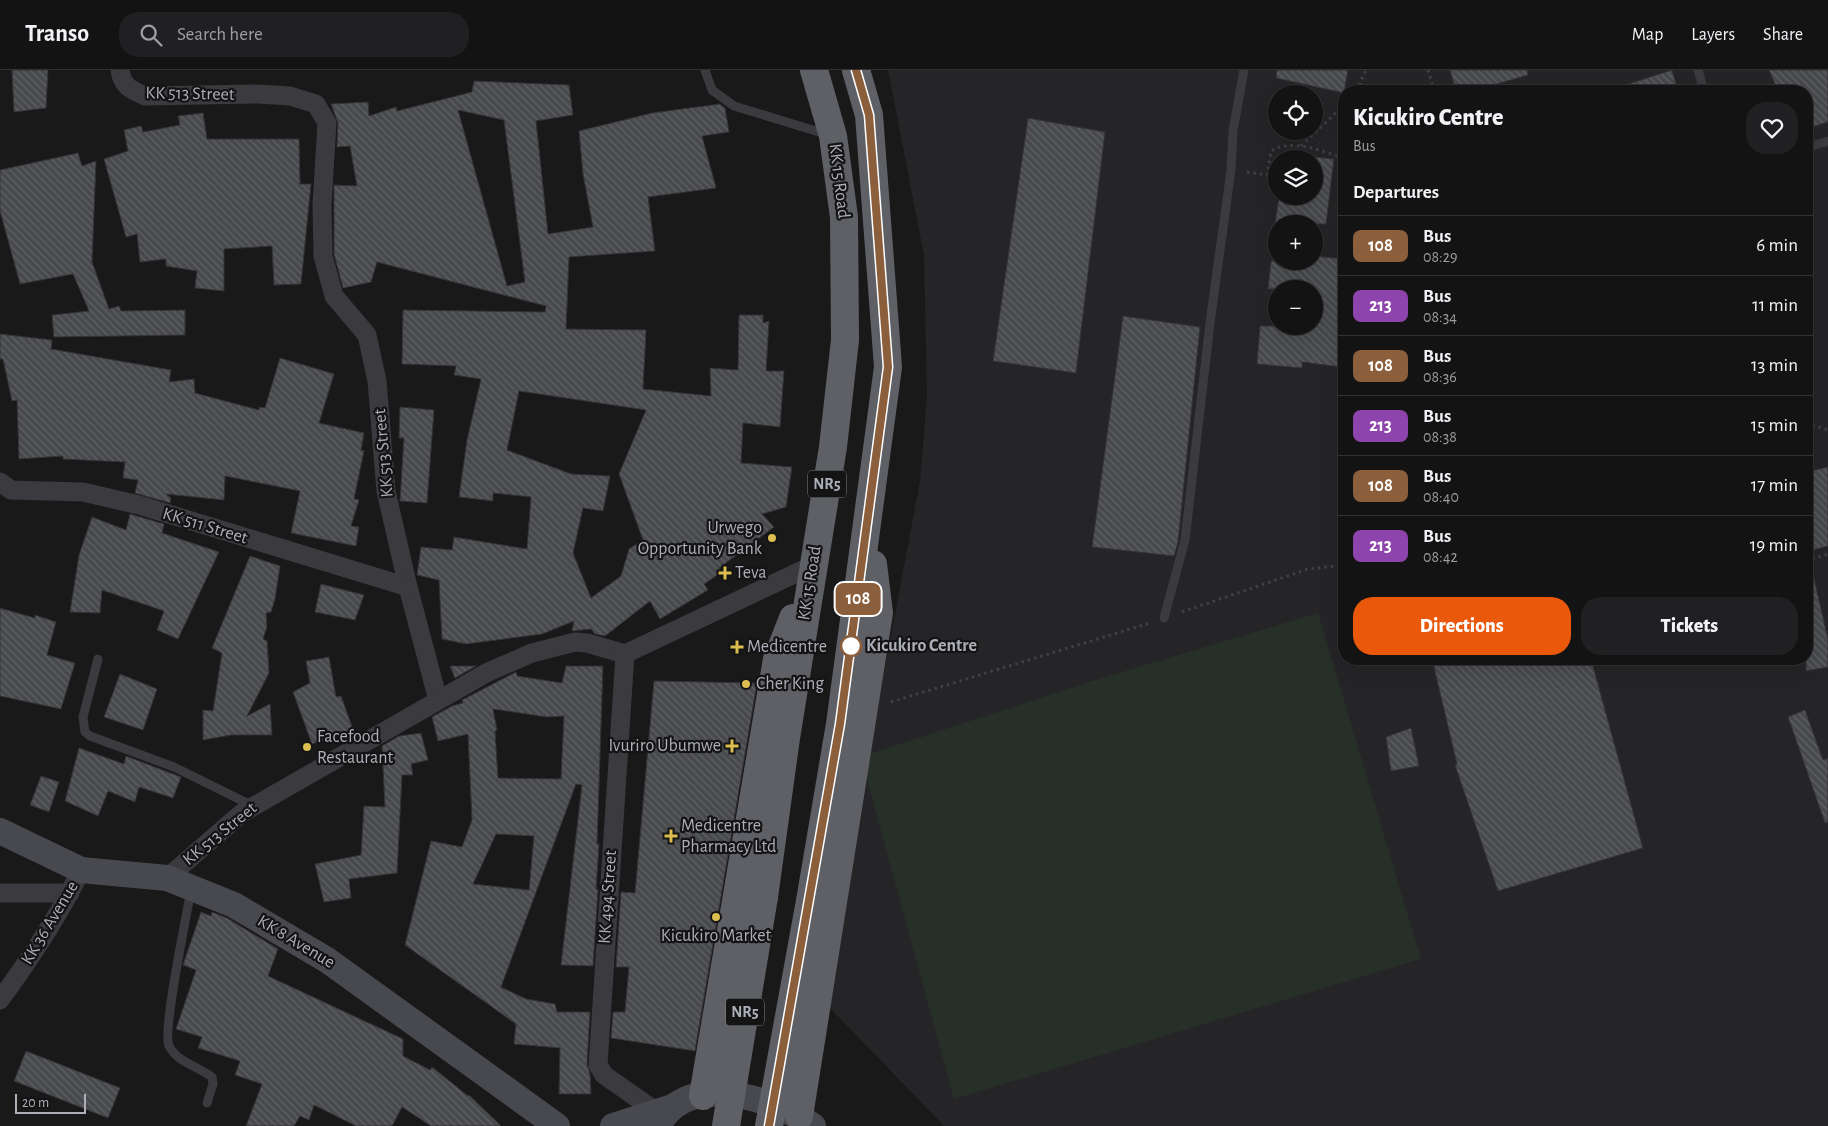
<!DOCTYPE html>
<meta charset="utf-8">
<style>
body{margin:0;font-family:"Alegreya Sans",sans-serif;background:#202022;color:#f1f3f6;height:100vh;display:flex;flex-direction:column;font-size:19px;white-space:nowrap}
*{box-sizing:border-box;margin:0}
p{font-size:16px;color:#9d9ea0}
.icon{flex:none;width:28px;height:28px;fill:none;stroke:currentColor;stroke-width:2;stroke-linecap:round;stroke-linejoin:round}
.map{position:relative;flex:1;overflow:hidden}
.sheet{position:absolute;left:1338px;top:15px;width:475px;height:580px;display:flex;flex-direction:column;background:#131314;border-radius:20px;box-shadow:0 5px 20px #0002,0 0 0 1px #323234}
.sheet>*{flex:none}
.badge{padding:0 10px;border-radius:8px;font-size:18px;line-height:32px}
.fabs{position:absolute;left:1268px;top:15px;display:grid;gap:10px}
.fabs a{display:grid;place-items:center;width:55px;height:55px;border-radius:50%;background:#131314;box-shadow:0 5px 20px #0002,0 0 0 1px #323234;font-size:25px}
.scale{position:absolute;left:15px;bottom:12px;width:71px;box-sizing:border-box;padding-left:5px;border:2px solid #adafb8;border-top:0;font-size:14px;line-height:18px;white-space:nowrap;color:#adafb8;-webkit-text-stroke:4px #141415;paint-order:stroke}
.map>.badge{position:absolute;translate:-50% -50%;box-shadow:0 0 0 2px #fff}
h2{padding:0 15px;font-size:19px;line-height:45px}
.round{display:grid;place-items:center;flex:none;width:52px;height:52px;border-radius:20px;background:#202022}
.overview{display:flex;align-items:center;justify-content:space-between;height:85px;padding:0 15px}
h1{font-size:24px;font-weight:800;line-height:38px}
.button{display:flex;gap:10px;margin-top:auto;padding:10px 15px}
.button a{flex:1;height:58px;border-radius:20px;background:#ea580c;color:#fff;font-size:20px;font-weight:800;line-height:58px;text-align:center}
.button a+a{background:#202022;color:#f1f3f6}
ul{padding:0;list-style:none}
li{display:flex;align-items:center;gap:15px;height:60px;padding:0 15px;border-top:1px solid #323234}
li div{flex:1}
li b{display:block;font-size:19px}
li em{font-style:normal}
li .badge{min-width:55px;font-weight:700;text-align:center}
header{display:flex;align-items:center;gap:30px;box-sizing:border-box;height:70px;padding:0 25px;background:#131314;border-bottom:1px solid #323234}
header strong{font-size:24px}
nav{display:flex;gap:28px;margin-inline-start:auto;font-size:18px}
.search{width:350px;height:45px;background:#202022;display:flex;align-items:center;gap:12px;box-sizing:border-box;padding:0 18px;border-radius:20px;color:#9d9ea0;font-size:19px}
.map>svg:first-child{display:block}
.built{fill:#252527;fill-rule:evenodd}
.green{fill:#272f29}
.building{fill:url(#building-back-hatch);stroke:#333336;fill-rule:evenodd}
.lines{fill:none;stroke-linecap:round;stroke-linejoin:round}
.path{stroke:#404146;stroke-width:3;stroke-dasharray:2.5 4;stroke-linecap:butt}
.service{stroke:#3a3a3f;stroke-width:9}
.minor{stroke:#3a3a3f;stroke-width:19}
.secondary{stroke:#48494f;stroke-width:26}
.trunk{stroke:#5e6066;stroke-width:28}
.trunk-bridge{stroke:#5e6066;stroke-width:28}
.line-casing{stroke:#fff;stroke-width:11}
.line{stroke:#8b5e3c;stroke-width:8}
.poi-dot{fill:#dbbd50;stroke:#141415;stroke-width:2}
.stop-dot{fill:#fff;stroke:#8b5e3c;stroke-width:2.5}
.labels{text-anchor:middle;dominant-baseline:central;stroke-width:4.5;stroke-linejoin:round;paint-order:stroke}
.shield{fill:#141415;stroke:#7f8087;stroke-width:1}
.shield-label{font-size:16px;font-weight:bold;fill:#adafb8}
.street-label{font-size:18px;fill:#adafb8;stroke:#141415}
.poi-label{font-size:18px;fill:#adafb8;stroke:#141415;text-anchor:start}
.stop-label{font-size:18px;font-weight:bold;fill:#adafb8;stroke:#141415;text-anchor:start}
</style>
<header>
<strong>Transo</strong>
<div class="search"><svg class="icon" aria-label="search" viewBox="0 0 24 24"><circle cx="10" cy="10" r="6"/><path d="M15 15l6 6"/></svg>Search here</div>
<nav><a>Map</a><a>Layers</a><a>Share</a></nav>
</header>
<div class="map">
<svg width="1828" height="1056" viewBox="0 0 1828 1056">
<defs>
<pattern id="building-back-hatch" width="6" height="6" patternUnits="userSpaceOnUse" patternTransform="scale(1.25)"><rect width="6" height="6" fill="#48494c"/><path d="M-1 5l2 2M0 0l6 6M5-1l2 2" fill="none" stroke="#606164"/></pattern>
</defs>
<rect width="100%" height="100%" fill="#19191a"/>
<path class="built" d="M888 0H1828V1056H944L830 938 878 635 920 411 927 326 924 186ZM1344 21H1806V589H1344ZM1276 24H1314V61H1276ZM1276 89H1314V126H1276ZM1276 154H1314V191H1276ZM1276 219H1314V256H1276Z"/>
<polygon class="green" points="1318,543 1421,889 954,1029 861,687 1089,612"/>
<g class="building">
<polygon points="12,0 48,0 46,38 14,42"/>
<polygon points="1277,0 1348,0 1344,23 1276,8"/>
<polygon points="1450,0 1527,0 1528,5 1473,21 1456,21"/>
<polygon points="1672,0 1678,21 1620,21 1619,17"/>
<polygon points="1769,0 1828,0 1828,52 1806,59 1806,21 1778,21"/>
<path d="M474 11 569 15 573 45 536 51 548 164 593 157 583 104 579 61 652 43 720 34 725 38 729 62 702 66 716 118 648 127 655 181 569 187 566 259 646 260 643 319 711 326 710 298 738 300 739 245H763V253L769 251 766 301H784L780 357 743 353 741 393 792 397 786 437 762 444 774 457 719 498 722 502 704 514 708 520 660 549 650 531 605 566 595 564 591 559 572 561 574 551 542 564 466 574 442 569 439 510 417 505 421 477 452 480 454 467 527 479 531 427 493 423V431L459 427 467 370 481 309 454 305 456 296 402 294 403 240 545 242 546 236 377 192 371 212 343 218 334 184V115L357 116 350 76 337 77 338 53 331 34 368 32 369 46 396 37 397 41 472 22ZM458 40 504 50 525 212 507 216ZM519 321 646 340 619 404 643 470 629 479 621 506 591 528 573 483 583 438 603 441 610 406 571 404 507 380Z"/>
<polygon points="203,43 207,69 299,69 300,114 311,114 301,214 274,215 272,176 224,179 224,221 195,218 197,201 166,196 166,189 140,192 137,164 126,167 104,89 128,81 124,60 141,56 143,62 180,55 178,46"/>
<polygon points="1028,48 1105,62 1076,303 993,291"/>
<polygon points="78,83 82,96 96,91 92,192 109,239 119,236 121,241 185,240 185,265 54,267 52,245 89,241 73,204 20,214 0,141 0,100"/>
<polygon points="1314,87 1334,89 1326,154 1275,154 1279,126 1314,126"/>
<polygon points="1314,186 1344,189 1344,276 1341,297 1302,292 1302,298 1257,294 1260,256 1314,256 1314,219 1268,219 1271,191 1314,191"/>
<polygon points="1123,246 1200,257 1178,472 1174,486 1092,477"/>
<polygon points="0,264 52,270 51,279 171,300 169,312 194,309 195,323 259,340 259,337 265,338 280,288 334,304 319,353 364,363 361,380 364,381 354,429 359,430 351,456 359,457 356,476 291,463 300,421 225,406 224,430 166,424 171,428 170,433 135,423 138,410 123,408 125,392 63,389 63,386 19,389 17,330 12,331 3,289 0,289"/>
<polygon points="400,337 434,340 427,433 400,431 404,368 399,368"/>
<polygon points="1828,397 1828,476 1806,482 1806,402"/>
<polygon points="130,444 164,454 162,463 219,482 178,569 157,560 164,541 102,520 100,543 70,542 79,485 92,447 126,460"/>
<polygon points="250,486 280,496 275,529 271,542 266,543 267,557 263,569 267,571 269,603 247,646 270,634 272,665 231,665 203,670 203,640 213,641 222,583 212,578"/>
<polygon points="1814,508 1828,569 1828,597 1806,601 1806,509"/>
<polygon points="321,514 364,525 355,550 315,542"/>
<polygon points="0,538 35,548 35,545 56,552 47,585 75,593 61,639 0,626"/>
<polygon points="329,587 336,627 341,626 353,659 312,674 293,622 310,613 306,591"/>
<polygon points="1432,589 1591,589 1643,778 1498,821 1455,695 1457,694"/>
<polygon points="450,596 476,596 455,608"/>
<path d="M566 596H603L597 774H599L596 819 598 820 593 896 561 895 582 715 576 714 501 917 526 929 555 934 557 942H590L587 994 590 1004 591 1024H559L560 978 514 974 516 954 405 875 431 771 462 777 472 750 468 664 438 671 432 647 452 636 463 633 462 630 516 602 517 606 562 613ZM493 639 547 647 564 646 561 709 498 708 495 661 497 660ZM496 764 534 766 529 820 473 814Z"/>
<polygon points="120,604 157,619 143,660 104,647"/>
<polygon points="654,611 757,613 695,981 611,968 613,942 625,942 629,897 616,897 621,822 635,823"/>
<polygon points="1805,640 1823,690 1828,688 1828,752 1825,753 1788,647"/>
<polygon points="1411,658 1419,696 1391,701 1386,667"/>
<polygon points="421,663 428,690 411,694 413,705 402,705 397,803 349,809 351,828 324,832 315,794 361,785 364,736 385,737 382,676 399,666"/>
<polygon points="79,678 124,694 126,686 181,707 173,728 139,717 135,732 108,721 98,746 65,731"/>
<polygon points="41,706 59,712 49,742 30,735"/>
<polygon points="201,842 211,846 212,842 227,848 278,879 268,906 403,969 403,986 430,1000 432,997 468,1026 469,1025 501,1056 431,1056 402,1037 392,1056 356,1056 314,1035 309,1050 300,1046 294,1056 246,1056 262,1014 235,1005 240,991 198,978 202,967 176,959 196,900 183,895"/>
<polygon points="26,981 120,1018 108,1048 14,1011"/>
</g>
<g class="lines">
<g class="path">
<polyline points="1428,0 1434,21"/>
<polyline points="1356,21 1366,0"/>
<polyline points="1361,21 1361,13"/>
<polyline points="1301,76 1344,35"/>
<path d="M1247 102 1267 105 1271 81C1292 68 1321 81 1344 88"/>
<polyline points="1806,353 1828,360"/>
<polyline points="1806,491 1828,484"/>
<polyline points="1182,542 1308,499 1344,495"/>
<polyline points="891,632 1150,553"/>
</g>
<g class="service">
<polyline points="705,0 712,20 734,36 829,65"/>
<polyline points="1698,0 1704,21"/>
<polyline points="1806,78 1828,71"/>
<polyline points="1164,548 1185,470 1210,253 1231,100 1233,61 1244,0"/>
<polyline points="98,589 83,647 85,662 90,666 174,697 253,736"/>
<path d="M191 820C187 844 162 961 169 976 178 993 198 996 212 1007L213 1014 207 1033"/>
</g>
<g class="minor">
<path d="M120 0C122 16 131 20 145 26L258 24 290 26 316 34 327 53 322 135 323 186 334 226 367 265 377 311 386 421 408 517 438 630"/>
<polyline points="0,412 11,420 83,422 139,435 408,517"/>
<polyline points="167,808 242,743 488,602 532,583 575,572 587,573 625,584"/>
<polyline points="0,823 70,823"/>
<path d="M0 930C30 889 59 846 81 800"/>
<polyline points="657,1042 604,1005 598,995 625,584 813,495"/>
</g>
<g class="secondary">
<polyline points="0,761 81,800 167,808 234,835 327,890 557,1056"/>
<polyline points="613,1056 672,1037"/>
<path d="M657 1056C661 1050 666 1043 672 1038 708 1007 780 1032 813 1056"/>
</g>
<g class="trunk">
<polyline points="764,827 786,668 833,377 845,270 844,147 833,66 814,0"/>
<polyline points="810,831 840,654 888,297 869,45 856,0"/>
<polyline points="703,1026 777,589 793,548"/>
<polyline points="799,1046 879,543 873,494"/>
</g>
<g class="trunk-bridge">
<polyline points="726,1056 764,827"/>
<polyline points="769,1056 810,831"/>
</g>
</g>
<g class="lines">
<g class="line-casing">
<polyline id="line" points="769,1056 840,654 888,297 869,45 856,0"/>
</g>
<use href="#line" class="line"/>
</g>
<g class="poi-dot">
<circle cx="772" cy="468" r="5"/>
<path d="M722.5 495.5h5v5h5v5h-5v5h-5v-5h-5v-5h5z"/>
<path d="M734.5 569.5h5v5h5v5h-5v5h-5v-5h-5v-5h5z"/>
<circle cx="746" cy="614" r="5"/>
<path d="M729.5 668.5h5v5h5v5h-5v5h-5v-5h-5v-5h5z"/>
<circle cx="307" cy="677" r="5"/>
<path d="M668.5 758.5h5v5h5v5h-5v5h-5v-5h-5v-5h5z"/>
<circle cx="716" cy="847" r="5"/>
</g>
<circle class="stop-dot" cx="851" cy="576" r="10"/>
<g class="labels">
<g class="shield">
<rect x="808" y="400.5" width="38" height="27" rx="4"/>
<rect x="726" y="928.5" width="38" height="27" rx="4"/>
</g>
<g class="shield-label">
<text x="827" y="414">NR5</text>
<text x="745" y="942">NR5</text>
</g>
<g class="street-label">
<text transform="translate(190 24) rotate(1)">KK 513 Street</text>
<text transform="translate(839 111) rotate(83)">KK 15 Road</text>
<text transform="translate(384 383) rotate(-95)">KK 513 Street</text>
<text transform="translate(205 456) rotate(17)">KK 511 Street</text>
<text transform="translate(810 513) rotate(-81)">KK 15 Road</text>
<text transform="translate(220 764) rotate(-39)">KK 513 Street</text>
<text transform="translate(608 827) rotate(-86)">KK 494 Street</text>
<text transform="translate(50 853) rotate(-59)">KK 36 Avenue</text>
<text transform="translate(296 872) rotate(31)">KK 8 Avenue</text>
</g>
<g class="poi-label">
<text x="762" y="458" text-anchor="end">Urwego<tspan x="762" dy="21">Opportunity Bank</tspan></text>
<text x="735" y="503">Teva</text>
<text x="747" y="577">Medicentre</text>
<text x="756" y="614">Cher King</text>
<text x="317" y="667">Facefood<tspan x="317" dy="21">Restaurant</tspan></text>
<text x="721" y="676" text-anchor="end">Ivuriro Ubumwe</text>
<text x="681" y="756">Medicentre<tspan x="681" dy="21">Pharmacy Ltd</tspan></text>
<text x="716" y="866" text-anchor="middle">Kicukiro Market</text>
</g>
<g class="stop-label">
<text x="866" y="576">Kicukiro Centre</text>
</g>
</g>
</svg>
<div class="fabs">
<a><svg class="icon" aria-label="locate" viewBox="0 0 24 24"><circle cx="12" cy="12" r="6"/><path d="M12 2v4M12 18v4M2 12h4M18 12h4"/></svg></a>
<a><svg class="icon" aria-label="layers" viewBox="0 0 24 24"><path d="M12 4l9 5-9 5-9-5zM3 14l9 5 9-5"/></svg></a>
<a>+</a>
<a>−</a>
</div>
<div class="scale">20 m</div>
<b class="badge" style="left:858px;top:529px;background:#8b5e3c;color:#fff">108</b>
<section class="sheet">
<div class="overview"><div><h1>Kicukiro Centre</h1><p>Bus</p></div><a class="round"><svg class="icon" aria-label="heart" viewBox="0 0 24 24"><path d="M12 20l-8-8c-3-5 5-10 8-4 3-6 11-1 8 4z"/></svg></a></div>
<h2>Departures</h2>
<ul>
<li><span class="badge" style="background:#8b5e3c;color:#fff">108</span><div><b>Bus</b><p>08:29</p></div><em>6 min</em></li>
<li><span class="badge" style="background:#8e44ad;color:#fff">213</span><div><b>Bus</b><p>08:34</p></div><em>11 min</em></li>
<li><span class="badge" style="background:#8b5e3c;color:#fff">108</span><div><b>Bus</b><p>08:36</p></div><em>13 min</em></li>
<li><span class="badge" style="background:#8e44ad;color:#fff">213</span><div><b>Bus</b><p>08:38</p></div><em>15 min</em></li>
<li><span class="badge" style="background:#8b5e3c;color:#fff">108</span><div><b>Bus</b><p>08:40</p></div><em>17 min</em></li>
<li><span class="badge" style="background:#8e44ad;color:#fff">213</span><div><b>Bus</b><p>08:42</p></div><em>19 min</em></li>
</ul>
<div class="button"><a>Directions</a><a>Tickets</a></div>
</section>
</div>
